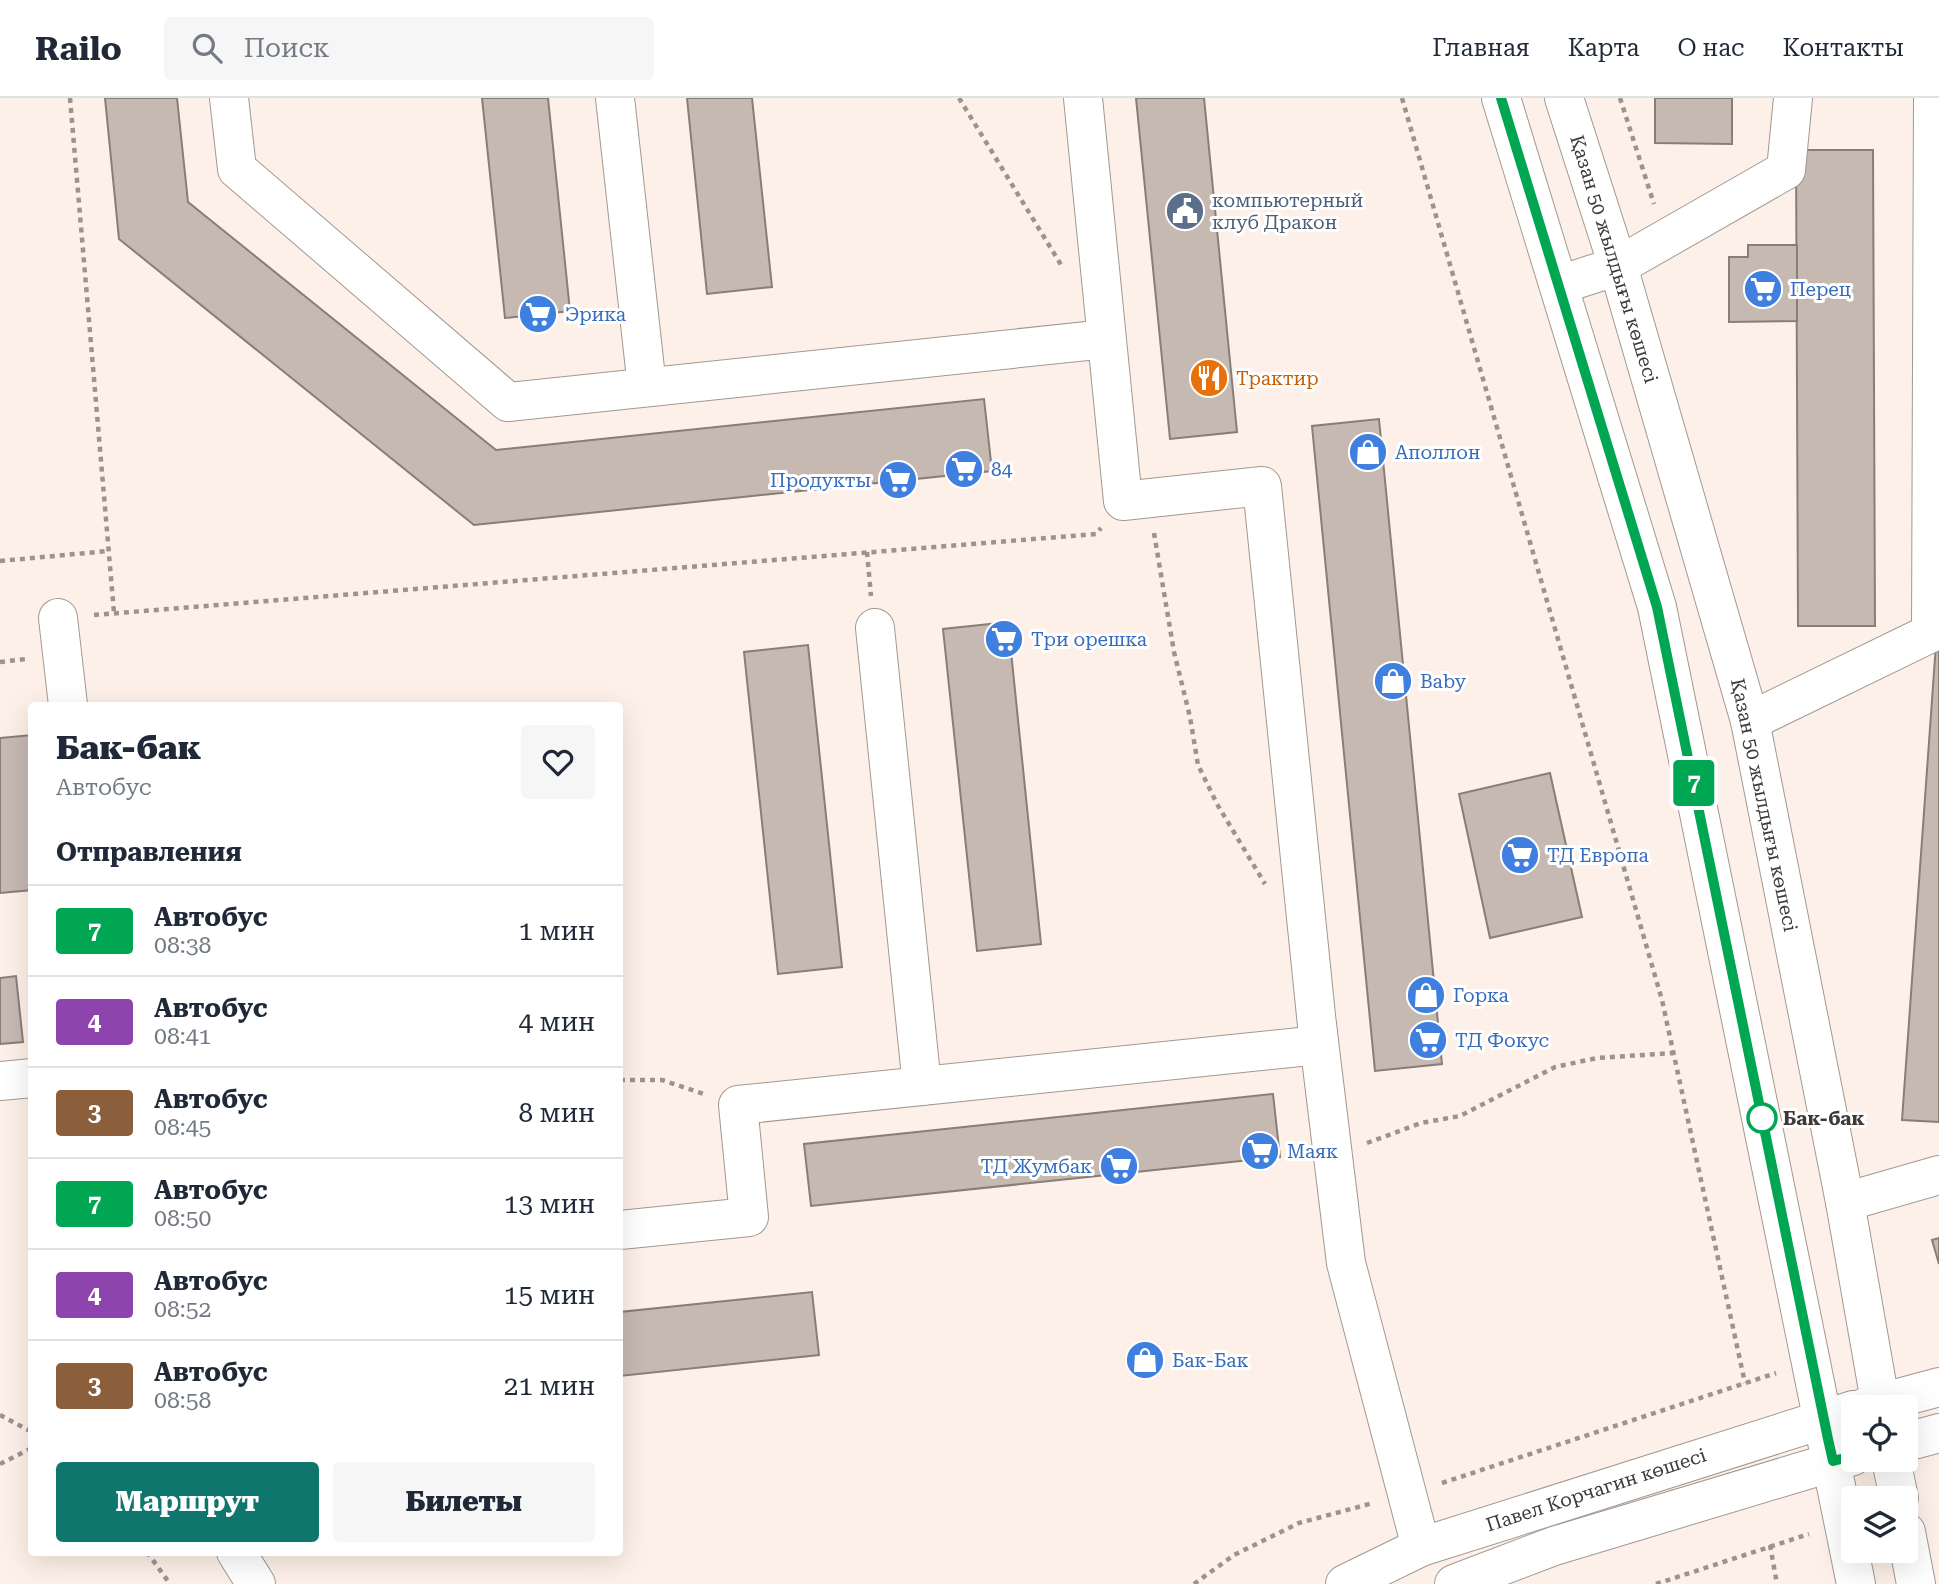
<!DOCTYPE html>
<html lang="ru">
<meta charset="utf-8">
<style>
body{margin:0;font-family:"Roboto Serif",serif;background:#f6f6f7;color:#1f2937;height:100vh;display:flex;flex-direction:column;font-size:26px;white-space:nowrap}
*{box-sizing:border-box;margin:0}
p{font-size:23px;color:#747a83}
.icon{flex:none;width:38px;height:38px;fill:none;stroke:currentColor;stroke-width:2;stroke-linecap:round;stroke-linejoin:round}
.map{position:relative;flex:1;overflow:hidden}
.drawer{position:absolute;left:28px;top:604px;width:595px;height:854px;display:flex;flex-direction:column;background:#fff;border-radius:7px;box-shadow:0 7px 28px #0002}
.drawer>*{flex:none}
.badge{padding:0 14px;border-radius:5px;font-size:24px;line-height:46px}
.buttons{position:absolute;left:1841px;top:1297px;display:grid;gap:14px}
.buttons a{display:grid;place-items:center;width:77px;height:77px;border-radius:7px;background:#fff;box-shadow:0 7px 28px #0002;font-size:35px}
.map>.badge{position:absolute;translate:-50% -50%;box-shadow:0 0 0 4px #fff}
h2{padding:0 28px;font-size:26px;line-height:63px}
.round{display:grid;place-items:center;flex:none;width:74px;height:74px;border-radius:7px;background:#f6f6f7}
.headline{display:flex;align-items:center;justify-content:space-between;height:119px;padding:0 28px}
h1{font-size:33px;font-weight:800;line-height:52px}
.action{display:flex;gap:14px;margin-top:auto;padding:14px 28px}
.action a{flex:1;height:80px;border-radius:7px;background:#0f766e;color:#fff;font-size:28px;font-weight:800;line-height:80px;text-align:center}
.action a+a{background:#f6f6f7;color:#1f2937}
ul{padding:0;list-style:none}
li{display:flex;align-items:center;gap:21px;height:91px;padding:0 28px;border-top:2px solid #e0e1e3}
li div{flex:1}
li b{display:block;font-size:26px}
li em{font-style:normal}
li .badge{min-width:77px;font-weight:700;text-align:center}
header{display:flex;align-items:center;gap:42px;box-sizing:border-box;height:98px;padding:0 35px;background:#fff;border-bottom:2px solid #e0e1e3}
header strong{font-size:33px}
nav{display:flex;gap:38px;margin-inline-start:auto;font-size:24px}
.search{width:490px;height:63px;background:#f6f6f7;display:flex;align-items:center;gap:18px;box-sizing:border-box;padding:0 24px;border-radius:7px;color:#747a83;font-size:26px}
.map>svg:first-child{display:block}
.building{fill:#c5b9b2;stroke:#897e77;stroke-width:2}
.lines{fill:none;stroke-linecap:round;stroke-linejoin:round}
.minor-casing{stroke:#a39891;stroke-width:40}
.path{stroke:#9c938e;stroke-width:4.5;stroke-dasharray:5 5;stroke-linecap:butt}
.minor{stroke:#fff;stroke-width:38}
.line-casing{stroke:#fff;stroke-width:16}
.line{stroke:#00a651;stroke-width:10}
.stop-dot{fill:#fff;stroke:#00a651;stroke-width:3.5}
.labels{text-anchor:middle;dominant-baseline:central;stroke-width:6;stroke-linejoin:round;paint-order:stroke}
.service-label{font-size:19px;fill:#4e5e75;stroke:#fff;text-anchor:start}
.street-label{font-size:19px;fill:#3f3a37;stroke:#fff}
.shop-label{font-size:19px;fill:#366cbe;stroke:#fff;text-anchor:start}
.food-label{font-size:19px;fill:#c56008;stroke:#fff;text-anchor:start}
.stop-label{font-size:19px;font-weight:bold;fill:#3f3a37;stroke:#fff;text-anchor:start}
</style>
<header>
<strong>Railo</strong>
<div class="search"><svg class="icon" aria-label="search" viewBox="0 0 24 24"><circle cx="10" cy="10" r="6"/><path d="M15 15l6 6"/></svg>Поиск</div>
<nav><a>Главная</a><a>Карта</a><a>О нас</a><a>Контакты</a></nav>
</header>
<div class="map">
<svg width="1939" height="1486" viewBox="0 0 1939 1486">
<rect width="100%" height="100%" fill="#fcf0e8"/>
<g class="building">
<polygon points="105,0 177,0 188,104 496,352 984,301 992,373 474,427 119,141"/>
<polygon points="482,0 548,0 570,213 505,220"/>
<polygon points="687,0 752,0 772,189 707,196"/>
<polygon points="1136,0 1204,0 1237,334 1170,341"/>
<polygon points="1655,0 1732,0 1732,46 1655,45"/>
<polygon points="1796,52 1873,52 1875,528 1798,528"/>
<polygon points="1748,147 1797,147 1797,223 1729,224 1729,159 1748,159"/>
<polygon points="1379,321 1442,966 1375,973 1312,328"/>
<polygon points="1008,524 1041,846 977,853 943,531"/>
<polygon points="1936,546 1939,546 1939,1024 1902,1022"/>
<polygon points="808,547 842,869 778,876 744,554"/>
<polygon points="32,637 32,792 0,795 0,640"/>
<polygon points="1550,675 1582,819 1490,840 1459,696"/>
<polygon points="16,878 23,944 0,946 0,880"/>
<polygon points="1273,996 1280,1059 811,1108 804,1046"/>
<polygon points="1939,1140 1939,1166 1932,1142"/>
<polygon points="812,1194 819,1257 620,1278 620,1214"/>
</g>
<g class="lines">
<g class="minor-casing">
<g id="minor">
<polyline points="229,0 237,71 508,304 1106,241"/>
<polyline points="615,0 647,289"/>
<polyline points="1501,0 1657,509 1856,1486"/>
<polyline points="1564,0 1618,168 1750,623 1845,1104 1881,1309"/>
<polyline points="1559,187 1618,168 1786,72 1793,0"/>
<polyline points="58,520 68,607"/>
<polyline points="875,530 922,988"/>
<polyline points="1750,623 1931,535 1933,0"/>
<polyline points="1317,927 1346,1165 1421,1449"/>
<polyline points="0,983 32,980"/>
<polyline points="1845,1104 1939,1077"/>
<polyline points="620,1132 749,1119 738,1007 1319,947 1262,388 1123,403 1083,0"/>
<polyline points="1865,1309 1939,1289"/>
<polyline points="1906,1344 1939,1335"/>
<polyline points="1891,1362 1899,1400"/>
<polyline points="1906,1434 1916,1486"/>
<polyline points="236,1454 256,1486"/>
<polyline points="1345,1486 1421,1449 1853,1312"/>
<polyline points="1454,1486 1554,1448 1853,1358"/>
</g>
</g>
<g class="path">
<polyline points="70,0 114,515"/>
<polyline points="959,0 1063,170"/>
<polyline points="1402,0 1662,902 1745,1285"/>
<polyline points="1620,0 1654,106"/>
<polyline points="1154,435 1174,554 1190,619 1198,667 1217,706 1265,786"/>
<polyline points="867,454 871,498"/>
<polyline points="0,463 108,453"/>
<polyline points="94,517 1096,436 1101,430"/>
<polyline points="0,564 26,561"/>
<polyline points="620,982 662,982 707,997"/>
<polyline points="1367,1045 1421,1025 1460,1018 1555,969 1597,960 1674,955"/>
<polyline points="0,1317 32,1334"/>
<polyline points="0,1366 32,1350"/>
<polyline points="1442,1385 1776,1275"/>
<polyline points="1770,1447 1777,1486"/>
<polyline points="147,1454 170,1486"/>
<polyline points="1194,1486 1234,1457 1299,1425 1373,1405"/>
<polyline points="1656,1486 1809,1436"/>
</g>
<use href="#minor" class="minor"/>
</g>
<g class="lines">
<g class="line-casing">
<polyline id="line" points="1501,0 1657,509 1828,1341 1833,1363 1853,1358"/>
</g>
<use href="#line" class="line"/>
</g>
<defs>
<g id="civic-disc" transform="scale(2.0125)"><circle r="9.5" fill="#5c6f8a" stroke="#fff"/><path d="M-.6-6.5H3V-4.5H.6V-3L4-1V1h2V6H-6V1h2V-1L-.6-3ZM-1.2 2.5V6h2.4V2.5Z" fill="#fff"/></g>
<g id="supermarket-disc" transform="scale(2.0125)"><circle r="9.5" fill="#3f7fe0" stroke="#fff"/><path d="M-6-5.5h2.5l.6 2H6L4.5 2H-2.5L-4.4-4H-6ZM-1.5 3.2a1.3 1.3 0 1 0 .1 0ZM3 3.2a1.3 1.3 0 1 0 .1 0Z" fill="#fff"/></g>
<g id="restaurant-disc" transform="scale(2.0125)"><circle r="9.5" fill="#e8710a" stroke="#fff"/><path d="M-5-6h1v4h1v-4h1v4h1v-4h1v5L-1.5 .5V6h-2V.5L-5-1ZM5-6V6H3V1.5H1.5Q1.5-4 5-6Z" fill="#fff"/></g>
<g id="shop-disc" transform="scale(2.0125)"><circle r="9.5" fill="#3f7fe0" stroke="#fff"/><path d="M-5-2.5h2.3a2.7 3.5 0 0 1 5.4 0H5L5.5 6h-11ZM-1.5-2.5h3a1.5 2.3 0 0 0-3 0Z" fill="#fff"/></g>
</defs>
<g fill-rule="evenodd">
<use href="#civic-disc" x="1185" y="113"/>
<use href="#supermarket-disc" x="1763" y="191"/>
<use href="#supermarket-disc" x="538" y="216"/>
<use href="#restaurant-disc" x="1209" y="280"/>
<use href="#shop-disc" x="1368" y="354"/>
<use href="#supermarket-disc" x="964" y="371"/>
<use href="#supermarket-disc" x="898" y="382"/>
<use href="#supermarket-disc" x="1004" y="541"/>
<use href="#shop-disc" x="1393" y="583"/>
<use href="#supermarket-disc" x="1520" y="757"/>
<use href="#shop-disc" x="1426" y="897"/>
<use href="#supermarket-disc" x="1428" y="942"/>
<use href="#supermarket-disc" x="1260" y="1053"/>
<use href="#supermarket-disc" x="1119" y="1068"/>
<use href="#shop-disc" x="1145" y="1262"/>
</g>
<circle class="stop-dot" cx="1762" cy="1020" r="14"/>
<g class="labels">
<g class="service-label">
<text x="1212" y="102">компьютерный<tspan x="1212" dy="22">клуб Дракон</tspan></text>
</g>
<g class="street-label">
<text transform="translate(1614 161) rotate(73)">Қазан 50 жылдығы көшесі</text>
<text transform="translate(1764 707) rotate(78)">Қазан 50 жылдығы көшесі</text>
<text transform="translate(1596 1392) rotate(-18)">Павел Корчагин көшесі</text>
</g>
<g class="shop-label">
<text x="1790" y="191">Перец</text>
<text x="565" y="216">Эрика</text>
<text x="1395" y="354">Аполлон</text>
<text x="991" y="371">84</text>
<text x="871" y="382" text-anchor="end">Продукты</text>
<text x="1031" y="541">Три орешка</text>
<text x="1420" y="583">Baby</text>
<text x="1547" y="757">ТД Европа</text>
<text x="1453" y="897">Горка</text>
<text x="1455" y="942">ТД Фокус</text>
<text x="1287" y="1053">Маяк</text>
<text x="1092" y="1068" text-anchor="end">ТД Жумбак</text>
<text x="1172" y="1262">Бак-Бак</text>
</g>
<g class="food-label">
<text x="1236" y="280">Трактир</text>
</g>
<g class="stop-label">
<text x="1783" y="1020">Бак-бак</text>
</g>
</g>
</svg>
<div class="buttons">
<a><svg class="icon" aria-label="locate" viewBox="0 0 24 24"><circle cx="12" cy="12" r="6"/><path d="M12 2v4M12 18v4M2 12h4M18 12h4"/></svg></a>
<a><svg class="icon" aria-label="layers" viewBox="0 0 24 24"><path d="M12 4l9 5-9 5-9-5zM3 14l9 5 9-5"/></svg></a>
</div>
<b class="badge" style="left:1694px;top:685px;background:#00a651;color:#fff">7</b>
<section class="drawer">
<div class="headline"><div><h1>Бак-бак</h1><p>Автобус</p></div><a class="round"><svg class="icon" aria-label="heart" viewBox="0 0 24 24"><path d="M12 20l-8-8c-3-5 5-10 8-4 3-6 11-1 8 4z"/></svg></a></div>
<h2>Отправления</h2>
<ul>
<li><span class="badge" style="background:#00a651;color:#fff">7</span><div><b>Автобус</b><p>08:38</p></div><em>1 мин</em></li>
<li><span class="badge" style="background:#8e44ad;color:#fff">4</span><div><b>Автобус</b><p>08:41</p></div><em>4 мин</em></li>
<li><span class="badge" style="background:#8b5e3c;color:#fff">3</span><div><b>Автобус</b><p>08:45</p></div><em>8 мин</em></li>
<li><span class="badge" style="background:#00a651;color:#fff">7</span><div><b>Автобус</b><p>08:50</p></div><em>13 мин</em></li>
<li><span class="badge" style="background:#8e44ad;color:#fff">4</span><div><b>Автобус</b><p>08:52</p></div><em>15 мин</em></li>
<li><span class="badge" style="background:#8b5e3c;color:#fff">3</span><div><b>Автобус</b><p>08:58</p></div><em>21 мин</em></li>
</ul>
<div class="action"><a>Маршрут</a><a>Билеты</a></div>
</section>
</div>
